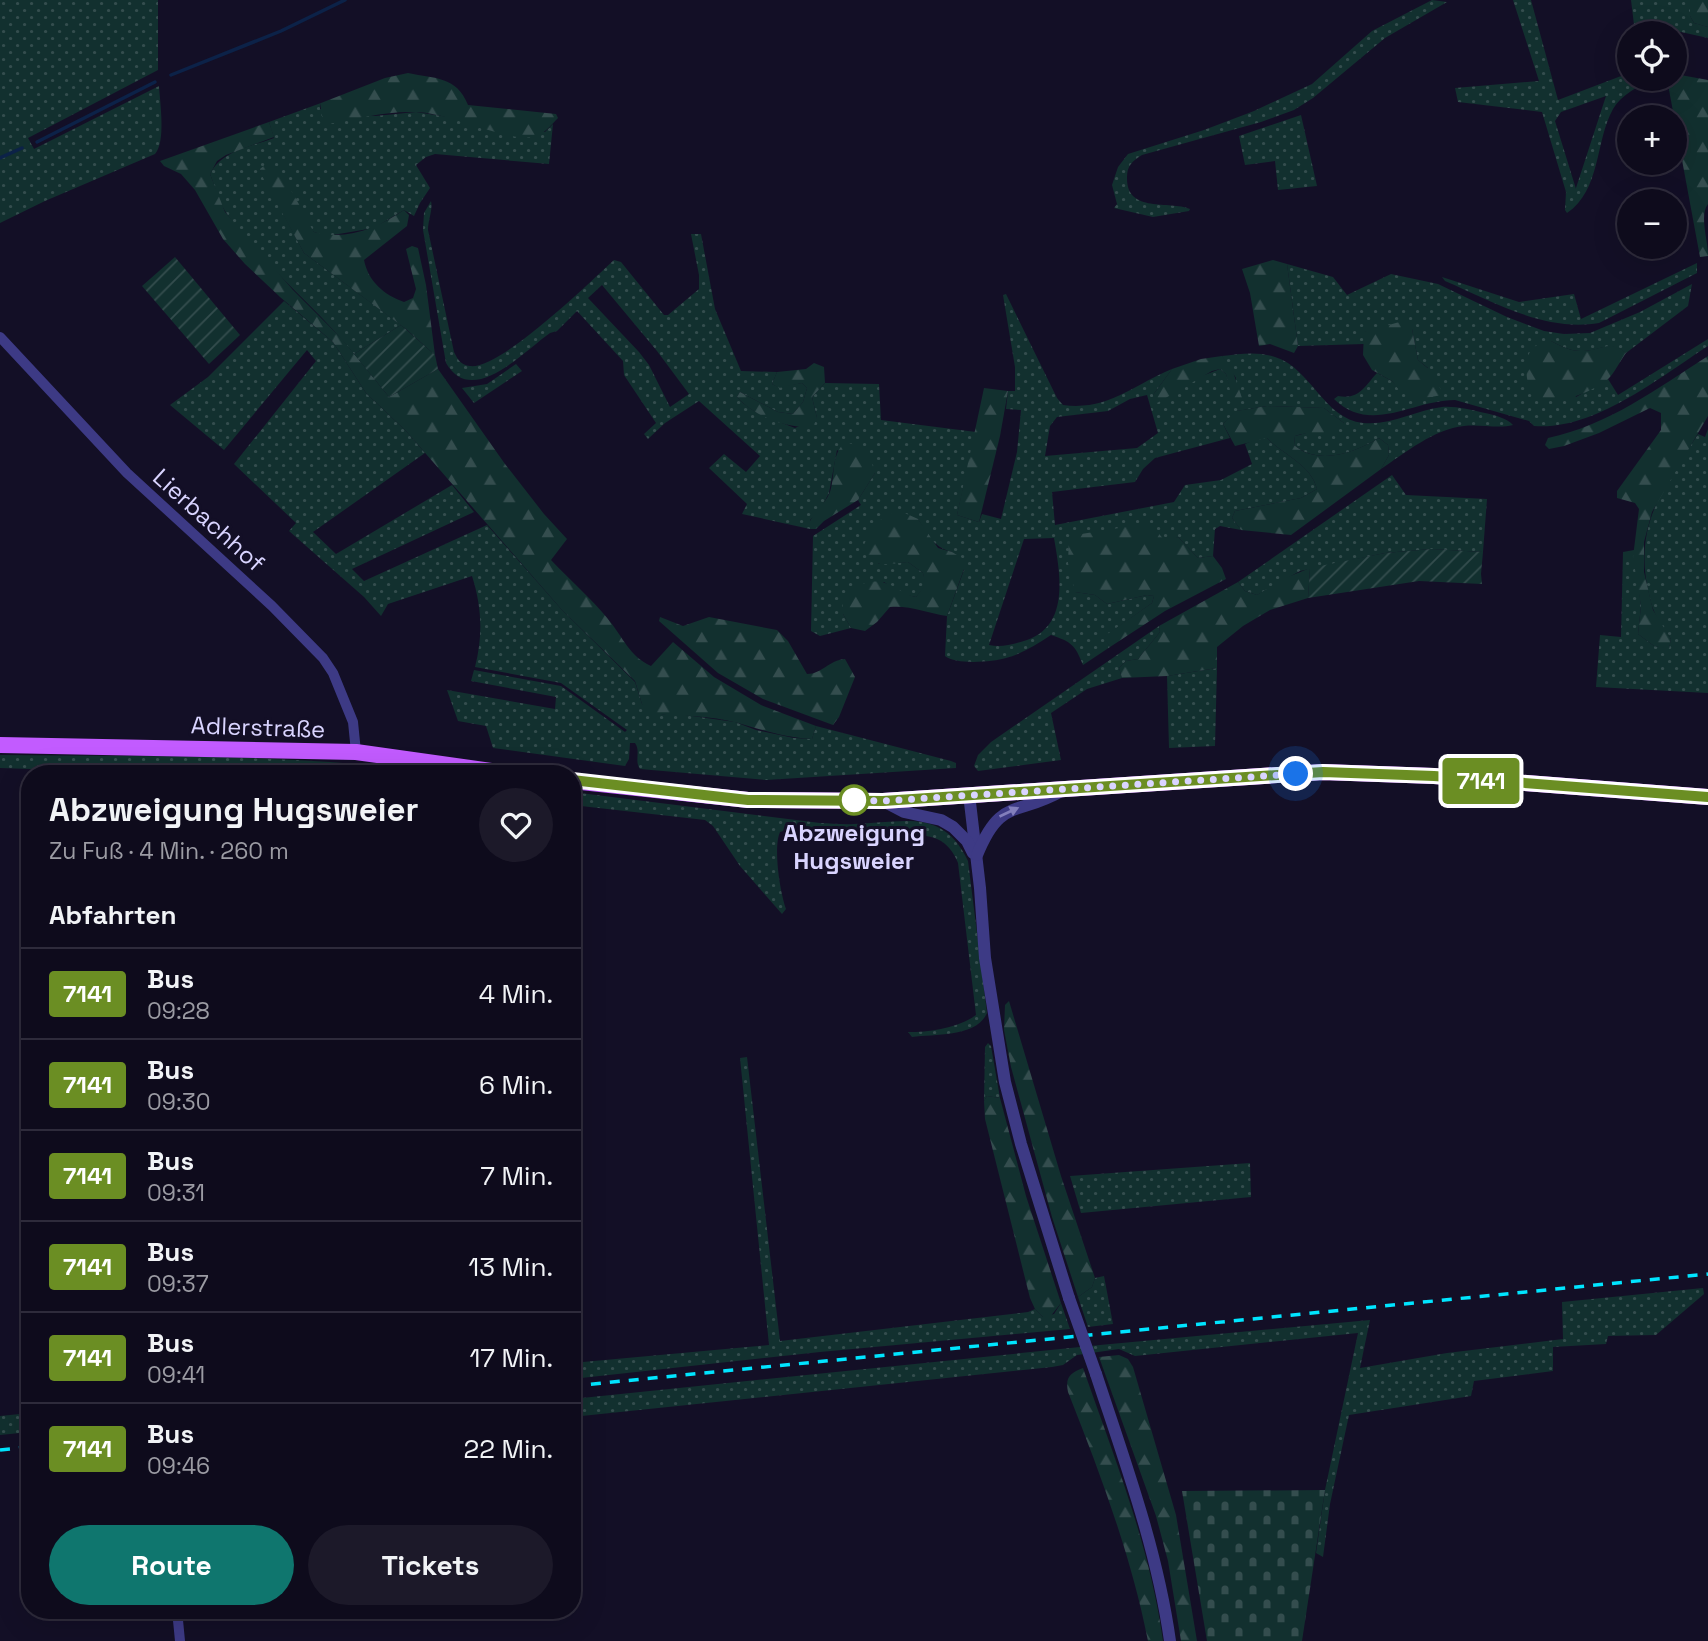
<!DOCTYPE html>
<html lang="de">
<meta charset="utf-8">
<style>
body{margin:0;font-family:"Space Grotesk",sans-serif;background:#1c1929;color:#f1f3f6;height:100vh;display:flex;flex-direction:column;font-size:26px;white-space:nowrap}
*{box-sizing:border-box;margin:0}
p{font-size:23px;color:#9b9ba3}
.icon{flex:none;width:38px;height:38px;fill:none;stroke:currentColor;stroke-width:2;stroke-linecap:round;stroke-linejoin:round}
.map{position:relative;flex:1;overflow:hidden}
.details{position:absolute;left:21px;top:765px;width:560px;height:854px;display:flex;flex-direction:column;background:#0e0b1c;border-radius:28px;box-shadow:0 7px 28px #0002,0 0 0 2px #2e2b3b}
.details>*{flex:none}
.badge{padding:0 14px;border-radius:5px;font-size:24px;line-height:46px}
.buttons{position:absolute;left:1617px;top:21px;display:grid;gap:14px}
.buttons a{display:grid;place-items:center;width:70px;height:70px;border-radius:50%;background:#0e0b1c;box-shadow:0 7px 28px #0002,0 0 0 2px #2e2b3b;font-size:35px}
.you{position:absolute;width:35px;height:35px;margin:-18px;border:5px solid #fff;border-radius:50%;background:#1a73e8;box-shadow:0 0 0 10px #1a73e833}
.map>.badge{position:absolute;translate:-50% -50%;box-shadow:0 0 0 4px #fff}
h2{padding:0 28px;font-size:26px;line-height:63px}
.round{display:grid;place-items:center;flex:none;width:74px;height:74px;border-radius:37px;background:#1c1929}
.summary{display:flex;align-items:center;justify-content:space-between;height:119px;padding:0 28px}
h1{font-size:33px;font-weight:700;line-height:52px}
.button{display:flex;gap:14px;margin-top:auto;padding:14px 28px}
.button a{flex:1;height:80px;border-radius:42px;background:#0f766e;color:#fff;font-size:28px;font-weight:700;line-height:80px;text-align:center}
.button a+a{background:#1c1929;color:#f1f3f6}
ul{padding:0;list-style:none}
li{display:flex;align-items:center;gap:21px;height:91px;padding:0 28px;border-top:2px solid #2e2b3b}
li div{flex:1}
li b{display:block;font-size:26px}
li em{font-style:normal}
li .badge{min-width:77px;font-weight:700;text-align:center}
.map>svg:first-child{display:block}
.grass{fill:url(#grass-dots);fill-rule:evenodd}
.forest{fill:url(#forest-firs)}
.cemetery{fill:url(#cemetery-stones)}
.garden{fill:url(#garden-furrows)}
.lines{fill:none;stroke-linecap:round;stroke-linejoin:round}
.stream{stroke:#0c2248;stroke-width:3.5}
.minor{stroke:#3d3a85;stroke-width:10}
.tertiary{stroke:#3d3a85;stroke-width:12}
.primary{stroke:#c25bff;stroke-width:16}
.rail{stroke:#00e5ff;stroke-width:3.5;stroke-dasharray:10 9;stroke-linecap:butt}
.tertiary-bridge{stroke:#3d3a85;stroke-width:12}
.oneway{fill:#837fbc}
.line-casing{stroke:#fff;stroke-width:16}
.line{stroke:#6b8e23;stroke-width:10}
.walk{stroke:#d9d4ff;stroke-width:7;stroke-dasharray:0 12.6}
.stop-dot{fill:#fff;stroke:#6b8e23;stroke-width:3.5}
.labels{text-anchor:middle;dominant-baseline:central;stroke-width:6;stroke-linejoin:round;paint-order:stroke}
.street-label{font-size:24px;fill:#d9d4ff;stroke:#130f26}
.stop-label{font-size:24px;font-weight:bold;fill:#d9d4ff;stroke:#130f26}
</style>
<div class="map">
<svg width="1708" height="1641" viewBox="0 0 1708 1641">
<defs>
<pattern id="grass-dots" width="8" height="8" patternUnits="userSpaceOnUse" patternTransform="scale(1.75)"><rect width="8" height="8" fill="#12302f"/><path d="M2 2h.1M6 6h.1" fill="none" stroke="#344d4e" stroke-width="1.8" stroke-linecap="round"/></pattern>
<pattern id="forest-firs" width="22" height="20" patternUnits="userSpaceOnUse" patternTransform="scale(1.75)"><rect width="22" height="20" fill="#12302f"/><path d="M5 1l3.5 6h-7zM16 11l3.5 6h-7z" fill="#344d4e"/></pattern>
<pattern id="cemetery-stones" width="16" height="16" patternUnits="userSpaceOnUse" patternTransform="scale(1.75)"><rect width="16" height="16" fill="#12302f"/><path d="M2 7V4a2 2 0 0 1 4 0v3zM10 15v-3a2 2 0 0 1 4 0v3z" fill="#344d4e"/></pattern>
<pattern id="garden-furrows" width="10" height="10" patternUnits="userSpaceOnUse" patternTransform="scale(1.75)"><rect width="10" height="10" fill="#12302f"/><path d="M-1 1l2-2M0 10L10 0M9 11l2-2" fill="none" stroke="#344d4e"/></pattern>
</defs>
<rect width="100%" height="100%" fill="#130f26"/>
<g class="grass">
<path d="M0 0H158V70L28 138 34 149 159 86C160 103 166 142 155 154L45 201 0 223Z"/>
<path d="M1432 0 1447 2 1385 38 1313 98 1294 110 1261 122 1142 155C1132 161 1127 166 1127 177 1126 214 1169 200 1190 209L1189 211 1153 217 1114 208 1117 204 1112 185 1118 167 1128 154 1204 130 1254 111 1312 84 1372 31Z"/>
<path d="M1513 0H1531L1558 100 1629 73V79H1651C1638 87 1621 95 1613 109 1595 141 1601 190 1567 213L1565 210 1566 192 1542 112 1458 102 1455 88 1539 81ZM1606 96 1576 188V189L1555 121 1561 112Z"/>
<polygon points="1631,0 1690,0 1690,16 1694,23 1708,27 1708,38 1663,28 1663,33 1635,33"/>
<path d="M321 103 320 109 375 116 416 112 545 132 553 124 549 164 435 154 426 157 416 165 430 188 420 203 414 216 404 210 374 228 327 236 314 232 260 170 304 253 401 325 354 354C316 306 262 265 227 214 219 203 215 186 210 174 222 150 250 147 274 138L269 122Z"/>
<polygon points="1301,115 1317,186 1278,190 1275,161 1245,165 1239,136"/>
<path d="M431 201C433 210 428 220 428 230L454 352C458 360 461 365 470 366 500 370 590 282 614 260L621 262 664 315H668L699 289V275L691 234H701L715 309 741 371 777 372 772 384 778 387 802 383 807 388 803 402 793 414 778 412 740 392 737 397C752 414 774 420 795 428L817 418 812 397 825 383 879 384 881 420 976 432 957 515 979 522 982 514 1001 519 1017 452 1021 410 1006 409 1008 391H1015V367L1003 295 1006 294 1057 398 1063 405C1108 411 1133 385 1172 369L1153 395 1220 369 1226 374 1234 401 1236 378 1222 356C1240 354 1257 351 1275 357 1311 368 1324 419 1363 423 1390 426 1416 410 1442 407 1456 406 1471 410 1485 413 1494 415 1507 418 1513 425 1499 429 1480 424 1464 426 1434 429 1405 453 1381 469L1389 455 1388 445 1379 438C1354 453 1319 466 1294 445L1295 436 1344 423 1324 408 1267 406 1237 411 1223 424 1230 438 1155 458 1143 469 1135 482 1052 492 1055 525 1174 502 1185 485 1221 480 1252 464 1245 444 1259 438H1267C1283 455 1311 464 1317 489L1301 498 1235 511 1232 518 1241 530 1220 526 1215 529 1213 556 1198 558 1178 537 1075 592 1095 595 1107 604 1147 595 1154 596 1152 603 1104 637 1110 647 1083 665C1075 645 1072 642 1051 635 1037 644 1022 654 1006 658 992 662 956 665 945 656L947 616 964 570 952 552C933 547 928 535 918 519L878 564 908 562 923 573 926 585 916 597 902 594 884 582 843 614 851 628 820 636 811 631 813 536 861 505 858 500 875 473 837 450 829 493 820 510 810 520V529L742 514 747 504 709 468 724 454 746 472 760 456 699 401 665 423 648 439 644 434 656 423 624 375 623 361 577 311 557 331 550 333C523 352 472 408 446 363L423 230 424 213ZM602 285 657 351 689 394 670 407 649 365 639 352 588 298ZM1147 395 1158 433 1137 448 1045 456 1050 426 1057 417 1108 411 1130 399ZM1054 538C1060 573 1070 625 1027 640 1014 644 1002 648 989 645L1024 539Z"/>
<path d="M1697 263V273L1599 323C1544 332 1494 302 1445 281L1442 277 1519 302 1574 294 1581 319Z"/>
<path d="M1287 264 1333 277 1347 295 1391 274 1438 284 1507 317 1544 331 1564 334 1590 333 1640 312 1692 284 1688 306 1626 353C1610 340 1602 350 1583 351 1573 352 1560 346 1551 341L1576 397 1608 379 1618 395 1708 339V346C1660 377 1594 431 1534 426L1529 421 1455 400C1412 400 1371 435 1334 399L1338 396C1359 400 1364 387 1377 373L1392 381 1400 390 1428 368 1418 360 1412 329 1364 332V344L1298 346Z"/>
<path d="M284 301 333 342 366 393 406 431 425 453 313 532 336 554 452 485 474 512 352 569 364 581 487 525 562 610 635 682 642 704 663 715H685L735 722 756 730 794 738 812 739 816 726 951 761 956 763V768L766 780 640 769C634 761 641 751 635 743H630L629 759 625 766 493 748 486 726 458 721 447 690 555 709 556 697 471 681 474 670 561 686 625 732 627 730 561 683 475 667C483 636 482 607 472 576L388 604 381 616 364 597 289 531 296 523 234 464 316 361 307 350 224 450 170 405 208 377Z"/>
<polygon points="516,364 522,371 474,403 462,388 487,384"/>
<path d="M1708 429V693L1596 687 1600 635 1621 637 1623 552 1634 550 1641 606 1638 634 1654 646 1669 648 1671 639C1665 630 1658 621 1654 611 1651 605 1650 597 1648 590 1634 524 1664 487 1698 434L1705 437Z"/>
<polygon points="1392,475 1406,495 1487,499 1483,552 1431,549 1385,553 1300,571 1257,595 1245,591 1238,582"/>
<polygon points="1159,626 1160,632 1138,659 1126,661 1119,668 1122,678 1087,689 1051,713 1061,760 978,771 974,766 978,755 991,742"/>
<polygon points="1217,668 1215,746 1169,748 1167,676"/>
<path d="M0 755C146 757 293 753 438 773L182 774 0 768Z"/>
<path d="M572 792 820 823C831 823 843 825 854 824 902 823 943 807 968 861L987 1013C977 1037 935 1034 912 1037L908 1032C928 1033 960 1027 976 1015L958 863C954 853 947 843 937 839 910 828 863 840 833 838 815 837 797 827 780 832 773 848 780 892 786 909L782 914 740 866 713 826 705 820 572 805Z"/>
<polygon points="988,1043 991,1046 1000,1098 987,1096 984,1101 985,1047"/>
<polygon points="747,1057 780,1341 1028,1312 1035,1309 1043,1317 1054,1314 1061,1303 1070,1329 820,1352 572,1379 572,1363 769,1345 740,1058"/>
<polygon points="1250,1163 1251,1197 1081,1213 1070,1176"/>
<polygon points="1104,1276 1113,1324 1088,1327 1078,1297 1092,1287 1095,1278"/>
<polygon points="1703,1288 1704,1294 1656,1335 1608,1336 1606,1344 1553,1347 1553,1371 1474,1381 1471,1396 1349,1415 1330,1504 1323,1557 1316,1553 1325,1490 1358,1333 1135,1356 1119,1349 1077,1355 1063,1365 1052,1367 572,1417 572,1399 1100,1345 1370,1320 1360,1368 1447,1353 1563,1339 1562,1302"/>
<polygon points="30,1413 30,1432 0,1435 0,1416"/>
</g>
<g class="forest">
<polygon points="1690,0 1708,0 1708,27 1694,23 1690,16"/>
<path d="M408 73C436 79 456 76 468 105L556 114 558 118C550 126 544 135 532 137 506 142 449 112 415 112 386 111 356 119 328 124L321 115V103L385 78Z"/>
<path d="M1675 74 1708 80V204C1699 215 1708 240 1708 256L1700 257 1667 79H1675Z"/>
<path d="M269 122 274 137 226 155 217 161 210 174 225 212 293 290 342 339 389 397 438 369 505 464 544 514 567 539 551 560C570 580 591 598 608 619 623 637 629 656 651 666L673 642 714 677 761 705 816 726 812 739C784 737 765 731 738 723 710 715 679 716 651 714L642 704 635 681 562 610 406 431 366 393 333 342 280 297 245 264 223 239 195 190 181 174 164 166 160 161Z"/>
<path d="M266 164C285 169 303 215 314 232 346 241 378 228 404 210L409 215 407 226 364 260C368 281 384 295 404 302L413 298 416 289 406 249 412 246 418 248 426 285 435 355 406 329 304 253 261 174 260 169Z"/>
<polygon points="1273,260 1287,264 1298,346 1294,353 1270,344 1259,346 1250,293 1242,269"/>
<polygon points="1403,321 1412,329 1418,360 1436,375 1442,395 1414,400 1399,390 1392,381 1372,370 1363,355 1364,332"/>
<path d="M1551 341C1560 346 1573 352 1583 351 1602 350 1610 339 1626 353 1620 361 1614 374 1607 380 1593 391 1552 410 1535 396 1525 388 1524 360 1531 350 1536 344 1544 342 1551 341Z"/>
<polygon points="1222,356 1232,369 1242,398 1233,402 1226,374 1220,369 1212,371 1157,403 1153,395 1172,369 1201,359"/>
<path d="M1708 356V416L1652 512 1644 542V572L1653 610 1671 639 1669 649 1654 646 1638 634 1641 606 1633 557 1639 509 1635 503 1617 498V491L1661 430V413L1650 408 1599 433 1564 446 1549 449 1545 445 1548 438C1609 425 1656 389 1708 356Z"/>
<path d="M814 363 824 367 825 383 812 397 817 418 813 427C786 428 755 417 737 397L740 392 778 412 793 414 803 402 807 388 802 383 779 388 772 384 777 372 806 369Z"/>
<polygon points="984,388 1008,391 1000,436 979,522 957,515"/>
<path d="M1267 406 1324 408 1344 423C1323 443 1316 428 1295 436L1294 445C1318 466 1354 453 1379 438L1388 445 1389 455 1381 469 1291 535 1241 530 1232 518 1235 511 1301 498 1317 489C1311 464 1283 455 1267 438L1235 446 1223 424 1236 411Z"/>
<path d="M845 442C867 448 869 452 875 473L858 500 824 521 816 529H810V521C816 510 825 504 830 492 836 473 830 457 845 442Z"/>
<path d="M898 510 918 519 938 548 952 552 962 558 964 569 947 616C928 613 909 605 890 607L877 622 865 631 851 628 843 614 842 596C853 586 870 578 885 583 896 586 902 594 916 597L925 585 923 573 908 562C887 564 874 570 862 549 872 528 876 519 898 510Z"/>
<polygon points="1150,523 1165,541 1178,537 1198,558 1213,556 1222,568 1226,579 1165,611 1110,647 1103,637 1152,603 1154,596 1147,595 1107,604 1095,595 1075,592 1068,563 1069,536"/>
<polygon points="1310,568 1308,598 1270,610 1243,626 1217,647 1217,668 1167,676 1122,678 1119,668 1126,661 1138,659 1160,632 1159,626 1238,582 1245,591 1257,595 1283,579"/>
<path d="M660 617 683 626 709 617 777 630 788 641 807 674C822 674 829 660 845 659L855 677 839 717 833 725 763 699 718 673 659 621Z"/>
<polygon points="1009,1001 1061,1176 1095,1278 1092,1287 1078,1297 1052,1217 1011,1067 1004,1030 1005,1005"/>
<polygon points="987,1096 1000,1098 1026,1196 1061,1303 1050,1317 1043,1317 1035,1309 1030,1298 985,1119 984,1101"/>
<polygon points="1119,1355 1128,1359 1133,1367 1176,1515 1197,1641 1181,1641 1168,1561 1156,1516 1099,1357"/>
<path d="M1083 1368C1114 1457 1150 1546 1163 1641H1148C1131 1555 1100 1473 1068 1392 1065 1377 1070 1373 1083 1368Z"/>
</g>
<polygon class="cemetery" points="1325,1490 1302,1641 1207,1641 1182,1491"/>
<g class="garden">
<polygon points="175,257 240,335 209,364 142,286"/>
<polygon points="401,325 435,355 438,369 389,397 354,354"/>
<polygon points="1431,549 1483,552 1481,574 1482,584 1419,581 1308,598 1310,568 1385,553"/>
</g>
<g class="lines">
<g class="stream">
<polyline points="171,75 281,31 345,0"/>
<polyline points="37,142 155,82"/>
<polyline points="0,158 22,148"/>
</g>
<g class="minor">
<polyline points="0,337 127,473 272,606 323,658 333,673 353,722 356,752"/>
<polyline points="177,1610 180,1641"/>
</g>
<g class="tertiary">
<polyline points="969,794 980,888 985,958 1005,1082 1021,1144 1069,1298"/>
<polyline points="883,801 904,812 941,820 953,827 967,841 973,853"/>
<path d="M977 855C1001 796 1017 817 1063 790"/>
<path d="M1096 1374C1125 1462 1157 1549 1170 1641"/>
</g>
<g class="primary">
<polyline points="0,745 356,752 513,774"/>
<polyline points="572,781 748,800 883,801 1323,772 1434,776 1708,797"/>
</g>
<g class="rail">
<polyline points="572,1386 1708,1274"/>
<polyline points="0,1450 30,1447"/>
</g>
<polyline class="tertiary-bridge" points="1069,1298 1096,1374"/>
</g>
<defs><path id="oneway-solid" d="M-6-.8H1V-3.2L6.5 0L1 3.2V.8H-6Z" transform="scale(1.75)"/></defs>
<use class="oneway" href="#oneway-solid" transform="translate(1009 812) rotate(-25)"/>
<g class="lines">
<g class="line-casing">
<polyline id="line" points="572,780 748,800 883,801 1323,772 1434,776 1708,797"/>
</g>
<use href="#line" class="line"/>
<polyline class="walk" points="854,800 845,800 883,801 1296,774"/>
</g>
<circle class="stop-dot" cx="854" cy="800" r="14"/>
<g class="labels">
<g class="street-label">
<text transform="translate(209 520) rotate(42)">Lierbachhof</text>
<text transform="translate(258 727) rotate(2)">Adlerstraße</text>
</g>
<g class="stop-label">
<text x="854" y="832">Abzweigung<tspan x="854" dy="28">Hugsweier</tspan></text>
</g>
</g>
</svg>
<div class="buttons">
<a><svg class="icon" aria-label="locate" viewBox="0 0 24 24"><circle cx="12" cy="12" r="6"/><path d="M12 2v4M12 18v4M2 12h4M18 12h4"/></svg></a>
<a>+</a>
<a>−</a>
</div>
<div class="you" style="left:1296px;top:774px"></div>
<b class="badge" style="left:1481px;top:781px;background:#6b8e23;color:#fff">7141</b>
<section class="details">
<div class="summary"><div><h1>Abzweigung Hugsweier</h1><p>Zu Fuß · 4 Min. · 260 m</p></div><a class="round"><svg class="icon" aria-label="heart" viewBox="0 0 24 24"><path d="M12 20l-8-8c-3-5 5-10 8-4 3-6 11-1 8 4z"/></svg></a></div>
<h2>Abfahrten</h2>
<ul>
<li><span class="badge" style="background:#6b8e23;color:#fff">7141</span><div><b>Bus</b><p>09:28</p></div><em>4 Min.</em></li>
<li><span class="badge" style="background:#6b8e23;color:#fff">7141</span><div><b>Bus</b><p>09:30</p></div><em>6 Min.</em></li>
<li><span class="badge" style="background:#6b8e23;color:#fff">7141</span><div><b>Bus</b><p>09:31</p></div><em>7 Min.</em></li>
<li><span class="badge" style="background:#6b8e23;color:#fff">7141</span><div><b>Bus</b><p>09:37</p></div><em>13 Min.</em></li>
<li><span class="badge" style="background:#6b8e23;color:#fff">7141</span><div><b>Bus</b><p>09:41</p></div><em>17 Min.</em></li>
<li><span class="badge" style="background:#6b8e23;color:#fff">7141</span><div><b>Bus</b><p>09:46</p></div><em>22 Min.</em></li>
</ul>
<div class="button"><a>Route</a><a>Tickets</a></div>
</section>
</div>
